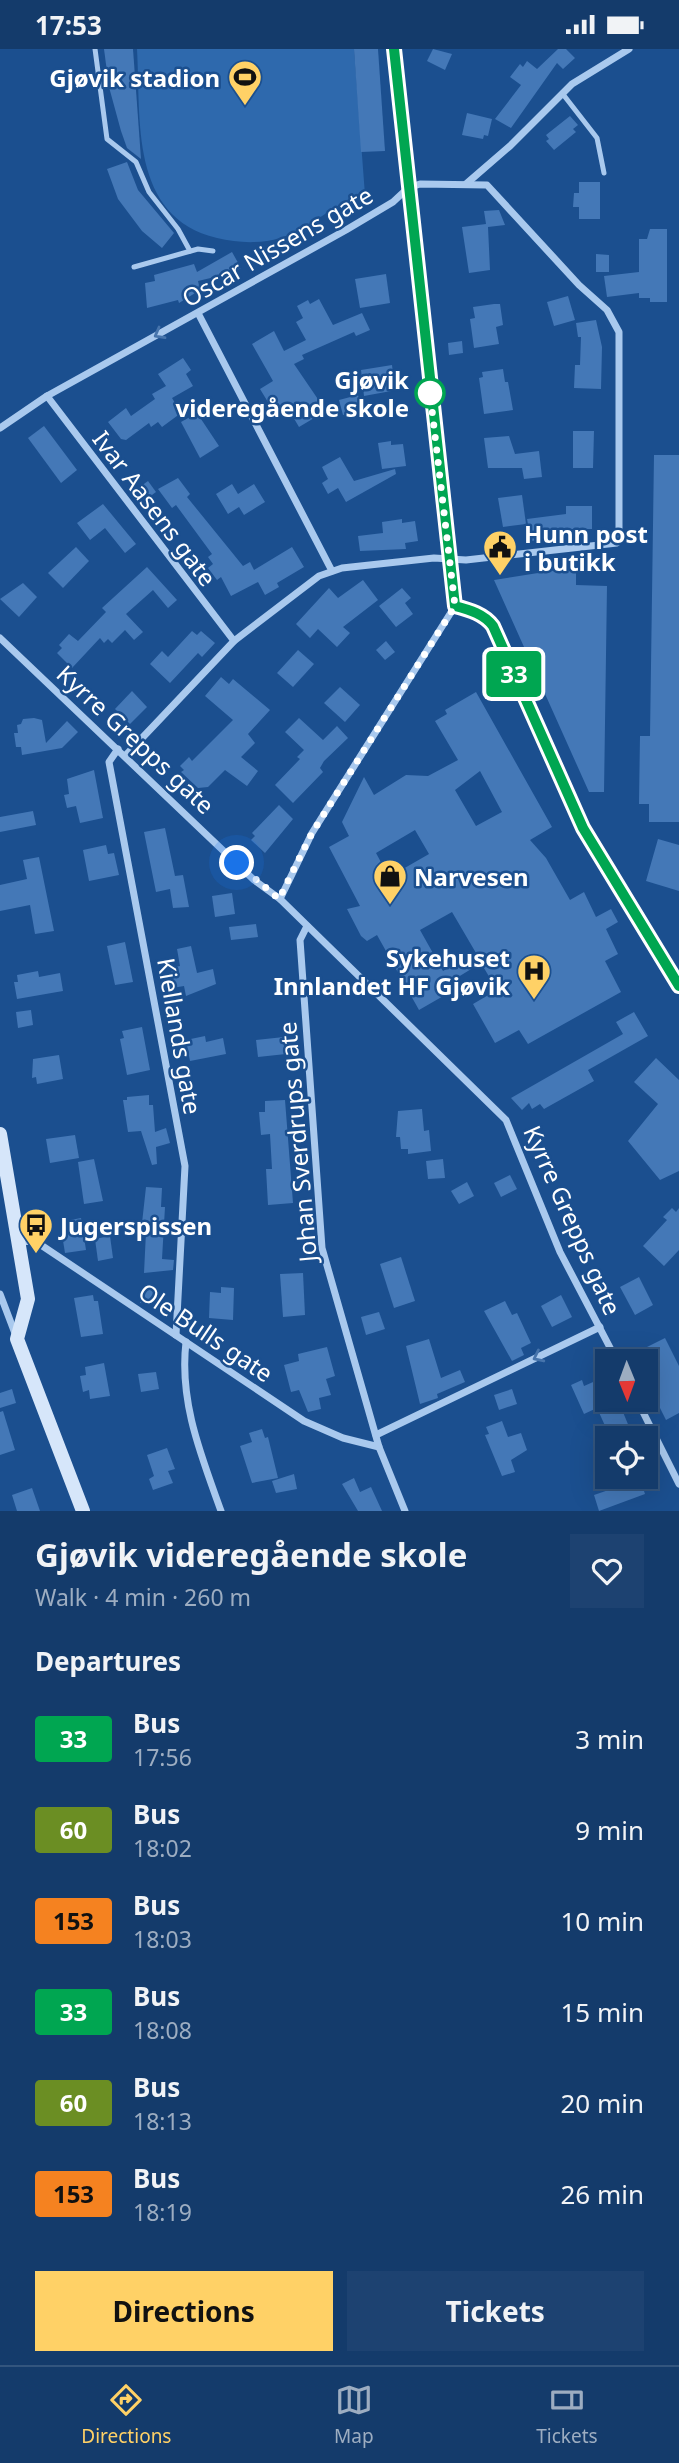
<!DOCTYPE html>
<meta charset="utf-8">
<style>
body{margin:0;font-family:"Noto Sans",sans-serif;background:#1d4271;color:#f1f3f6;height:100vh;display:flex;flex-direction:column;font-size:26px;white-space:nowrap}
*{box-sizing:border-box;margin:0}
p{font-size:23px;color:#9dadc1}
.icon{flex:none;width:38px;height:38px;fill:none;stroke:currentColor;stroke-width:2;stroke-linecap:round;stroke-linejoin:round}
.map{position:relative;height:1462px;overflow:hidden}
.panel{display:flex;flex-direction:column;background:#143b6b;flex:1}
.panel>*{flex:none}
.badge{padding:0 14px;border-radius:5px;font-size:24px;line-height:46px}
.needle{width:46px;rotate:179deg}
.controls{position:absolute;left:595px;top:1300px;display:grid;gap:14px}
.controls a{display:grid;place-items:center;width:63px;height:63px;border-radius:0px;background:#143b6b;box-shadow:0 7px 28px #0002,0 0 0 2px #33557e;font-size:35px}
.you{position:absolute;width:35px;height:35px;margin:-18px;border:5px solid #fff;border-radius:50%;background:#1a73e8;box-shadow:0 0 0 10px #1a73e833}
.map>.badge{position:absolute;translate:-50% -50%;box-shadow:0 0 0 4px #fff}
h2{padding:0 35px;font-size:26px;line-height:63px}
.round{display:grid;place-items:center;flex:none;width:74px;height:74px;border-radius:0px;background:#1d4271}
.head{display:flex;align-items:center;justify-content:space-between;height:119px;padding:0 35px}
h1{font-size:33px;font-weight:700;line-height:52px}
.cta{display:flex;gap:14px;margin-top:auto;padding:14px 35px}
.cta a{flex:1;height:80px;border-radius:0px;background:#ffd166;color:#111;font-size:28px;font-weight:700;line-height:80px;text-align:center}
.cta a+a{background:#1d4271;color:#f1f3f6}
ul{padding:0;list-style:none}
li{display:flex;align-items:center;gap:21px;height:91px;padding:0 35px}
li div{flex:1}
li b{display:block;font-size:26px}
li em{font-style:normal}
li .badge{min-width:77px;font-weight:700;text-align:center}
.status{display:flex;justify-content:space-between;align-items:center;height:49px;padding:0 35px;background:#143b6b;direction:ltr}
.status svg{height:19px;fill:currentColor}
.tabs{display:flex;justify-content:space-around;align-items:center;height:98px;border-top:2px solid #33557e;background:#143b6b;font-size:19px;color:#9dadc1}
.tabs a{display:grid;justify-items:center;gap:4px}
.tabs .on{color:#ffd166}
.map>svg:first-child{display:block}
.green{fill:#2e69ad}
.building{fill:#4478b7;fill-rule:evenodd}
.lines{fill:none;stroke-linecap:round;stroke-linejoin:round}
.lane{stroke:#a9c9ee;stroke-width:5}
.street{stroke:#a9c9ee;stroke-width:7}
.secondary{stroke:#d6e6fa;stroke-width:14}
.oneway{stroke:#4674ac}
.line-casing{stroke:#fff;stroke-width:16}
.line{stroke:#00a651;stroke-width:10}
.walk{stroke:#fff;stroke-width:7;stroke-dasharray:0 12.6}
.stop-dot{fill:#fff;stroke:#00a651;stroke-width:3.5}
.labels{text-anchor:middle;dominant-baseline:central;stroke-width:5;stroke-linejoin:round;paint-order:stroke}
.poi-label{font-size:24px;font-weight:bold;fill:#fff;stroke:#1b4f8f;text-anchor:start}
.street-label{font-size:24px;fill:#fff;stroke:#1b4f8f}
.stop-label{font-size:24px;font-weight:bold;fill:#fff;stroke:#1b4f8f;text-anchor:end}
</style>
<div class="status"><b>17:53</b><svg viewBox="0 0 49 12"><path d="M0 12V9h3v3zM5 12V6h3v6zM10 12V3h3v9zM15 12V0h3v12zM26 1h20v11H26zM47 4h2v5h-2z"/></svg></div>
<div class="map">
<svg width="679" height="1462" viewBox="0 0 679 1462">
<rect width="100%" height="100%" fill="#1b4f8f"/>
<path class="green" d="M137 0H354L365 146C331 154 314 179 280 189 260 195 238 194 217 189 129 168 141 70 137 0Z"/>
<g class="building">
<polygon points="104,0 133,0 141,110 127,99 121,82 109,38"/>
<polygon points="354,0 378,0 385,102 361,103"/>
<polygon points="433,0 452,5 445,21 427,12"/>
<polygon points="558,0 566,0 575,9 563,20 557,14 511,79 495,70 521,36 510,28 520,15 523,18 527,12 537,20"/>
<polygon points="467,64 492,70 488,87 484,86 483,90 462,86"/>
<polygon points="570,67 578,76 573,80 576,83 554,101 546,92 549,90 546,86"/>
<polygon points="127,113 138,141 174,184 162,199 142,182 118,150 107,120"/>
<polygon points="579,133 600,133 600,170 579,170 579,158 573,158 574,144 579,144"/>
<polygon points="499,161 505,176 488,178 490,221 469,224 462,178 486,175 484,162"/>
<polygon points="650,180 667,180 667,253 650,253 650,249 639,249 639,244 607,248 604,227 639,223 639,190 647,190"/>
<polygon points="232,203 241,219 221,230 219,227 198,232 200,241 179,254 178,251 147,259 145,234 155,232 154,226 194,215 197,223"/>
<polygon points="596,205 609,206 609,223 596,223"/>
<polygon points="386,225 390,254 360,259 355,230"/>
<polygon points="568,247 575,271 554,277 547,253"/>
<polygon points="319,250 333,276 362,264 370,281 356,287 354,283 302,306 304,310 294,315 326,362 299,378 286,356 274,363 260,340 273,332 252,295 274,282 284,302 306,291 296,273 303,269 297,257 308,251 310,255"/>
<polygon points="494,255 500,255 503,276 496,278 499,295 474,299 470,270 475,269 473,258"/>
<polygon points="596,271 602,298 601,340 574,339 575,316 580,316 581,288 578,288 576,274"/>
<polygon points="462,292 463,304 449,306 448,294"/>
<polygon points="183,309 191,321 186,325 193,337 172,349 181,364 162,378 158,373 151,378 149,374 126,391 121,390 108,373 126,359 131,367 155,350 152,345 166,337 158,325"/>
<polygon points="392,316 393,325 403,333 402,340 364,347 361,321"/>
<polygon points="503,320 505,333 508,333 513,361 484,365 479,329 483,328 482,323"/>
<polygon points="358,346 362,361 343,366 339,351"/>
<polygon points="197,364 219,397 200,409 181,373"/>
<polygon points="44,377 77,421 61,434 28,389"/>
<polygon points="573,382 594,382 593,419 573,419"/>
<polygon points="509,387 515,405 539,402 542,428 524,430 522,419 488,419 484,389"/>
<polygon points="391,392 391,396 403,395 406,417 382,420 378,394"/>
<polygon points="654,406 679,406 679,773 649,773 649,755 639,755 640,687 650,687"/>
<polygon points="340,408 354,432 395,420 396,425 346,453 338,439 328,445 322,434 328,430 322,418"/>
<polygon points="178,429 190,445 187,448 243,517 250,513 254,521 292,498 304,518 277,534 279,538 265,546 258,533 231,547 221,528 217,531 208,519 213,515 208,508 212,505 176,456 172,459 158,440"/>
<polygon points="148,432 156,443 141,454 133,443"/>
<polygon points="232,435 238,445 254,435 265,453 244,466 239,458 228,465 216,445"/>
<polygon points="522,446 526,475 503,478 498,449"/>
<polygon points="103,455 136,495 125,504 105,479 90,491 77,474"/>
<polygon points="566,457 592,457 592,480 557,480 557,488 531,492 527,470 566,465"/>
<polygon points="402,470 402,474 415,472 418,492 405,494 406,500 360,502 358,487 383,484 382,473"/>
<polygon points="76,498 89,512 63,539 48,524"/>
<polygon points="147,518 177,551 168,559 153,541 126,565 143,583 134,591 125,581 112,594 108,590 104,594 100,589 72,619 57,604 62,599 59,596 69,585 78,592 106,563 102,559"/>
<polygon points="576,518 576,536 607,537 604,743 589,743 494,531"/>
<polygon points="363,531 378,551 343,578 350,584 337,598 318,580 310,589 296,575 329,539 338,549"/>
<polygon points="23,534 37,548 19,568 0,550"/>
<polygon points="402,539 411,549 405,554 413,565 396,578 379,557"/>
<polygon points="192,582 197,586 201,582 215,594 202,608 198,604 170,634 150,615 162,602 168,608"/>
<polygon points="386,592 395,603 385,611 376,601"/>
<polygon points="298,601 314,615 293,638 277,624"/>
<polygon points="221,628 229,635 233,630 270,661 248,685 255,694 241,708 258,722 247,737 225,721 208,738 198,739 181,723 184,721 180,717 189,708 192,712 233,671 205,647"/>
<polygon points="340,638 360,656 345,673 324,654"/>
<polygon points="132,642 147,658 130,675 115,660"/>
<path d="M476 643 552 778 530 791 546 809 570 851 584 843 596 868 611 860 618 873 606 880 618 905 605 912 621 943 528 995 519 981 495 994 473 955 497 941 481 914 450 933 452 942 419 961 377 886 367 892 361 887 347 860 360 857 329 798 349 787 342 773 364 728 374 746 406 726 428 727 458 711 435 672 447 665 445 661ZM480 722 502 763 476 777 455 741ZM415 781 429 805 389 828 376 804ZM452 863 476 904 443 922 420 881Z"/>
<polygon points="34,669 42,671 46,694 67,672 78,683 62,699 22,706 21,698 16,698 14,684 18,684 17,676 21,675 23,670"/>
<polygon points="299,669 323,691 337,677 348,689 324,712 320,719 323,723 293,754 275,736 300,710 297,708 304,701 285,683"/>
<polygon points="94,721 103,769 80,774 76,757 67,759 64,746 69,745 67,730"/>
<polygon points="279,756 293,770 265,804 251,791 255,787 252,784"/>
<polygon points="33,762 36,776 0,783 0,768"/>
<polygon points="165,779 175,827 183,826 189,858 173,859 170,840 156,843 144,783"/>
<polygon points="658,790 679,796 679,842 646,832"/>
<polygon points="106,796 108,805 114,804 119,826 89,832 83,801"/>
<polygon points="39,808 54,882 35,885 30,856 0,862 0,836 27,830 23,811"/>
<polygon points="232,844 235,865 215,868 212,847"/>
<polygon points="256,875 258,888 231,891 229,878"/>
<polygon points="125,893 133,933 115,936 107,897"/>
<polygon points="191,897 197,924 213,920 216,935 186,947 184,937 172,939 169,926 172,925 171,919 180,917 177,900"/>
<polygon points="38,922 39,928 60,924 63,942 17,950 14,933 18,933 17,926"/>
<polygon points="31,961 33,976 18,979 16,963"/>
<polygon points="634,963 648,987 588,1021 594,1032 544,1060 540,1055 532,1060 529,1054 522,1061 511,1049 623,985 616,973"/>
<polygon points="142,978 150,1021 127,1026 120,990 124,989 122,982"/>
<polygon points="205,987 206,993 223,989 226,1005 190,1012 186,991"/>
<polygon points="284,988 286,1005 258,1008 256,991"/>
<polygon points="59,1006 63,1030 37,1035 36,1028 32,1029 33,1010"/>
<polygon points="656,1009 679,1031 679,1122 660,1131 628,1092 658,1055 634,1033"/>
<polygon points="149,1046 149,1056 153,1056 155,1083 166,1079 170,1094 156,1098 157,1115 152,1116 141,1082 128,1083 123,1051 127,1051 127,1048"/>
<polygon points="285,1051 293,1154 268,1156 266,1120 272,1120 270,1085 261,1086 259,1063 265,1063 265,1052"/>
<polygon points="422,1060 424,1082 429,1081 431,1102 408,1105 408,1100 401,1100 400,1088 396,1088 398,1062"/>
<polygon points="75,1086 79,1109 50,1114 46,1090"/>
<polygon points="94,1110 103,1152 84,1155 78,1113"/>
<polygon points="443,1110 445,1129 428,1130 426,1112"/>
<polygon points="510,1126 517,1140 501,1148 494,1134"/>
<polygon points="467,1133 474,1147 459,1155 451,1142"/>
<polygon points="146,1138 162,1139 161,1158 165,1158 162,1210 174,1211 173,1221 144,1224 146,1183 141,1183"/>
<polygon points="672,1159 676,1163 679,1159 679,1201 664,1217 643,1197 667,1171 663,1168"/>
<polygon points="81,1169 86,1201 65,1204 60,1173"/>
<polygon points="110,1187 113,1209 98,1212 95,1190"/>
<polygon points="401,1208 415,1252 394,1259 380,1215"/>
<polygon points="303,1224 305,1266 283,1268 280,1225"/>
<polygon points="639,1228 653,1256 635,1266 620,1238"/>
<polygon points="221,1238 234,1239 233,1271 209,1269 210,1243 221,1244"/>
<polygon points="141,1239 154,1240 154,1255 140,1254"/>
<polygon points="93,1246 94,1252 98,1252 103,1285 81,1288 74,1249"/>
<polygon points="561,1246 572,1268 552,1278 541,1257"/>
<polygon points="505,1252 512,1266 517,1264 531,1294 521,1299 524,1306 512,1312 484,1262"/>
<polygon points="379,1263 385,1280 366,1286 361,1268"/>
<polygon points="665,1289 679,1317 679,1364 666,1371 646,1331 646,1312 623,1312 623,1310"/>
<polygon points="429,1290 441,1329 460,1321 465,1333 437,1345 438,1349 420,1355 406,1297"/>
<polygon points="327,1298 335,1327 326,1330 331,1346 319,1349 321,1360 308,1363 299,1341 291,1343 284,1316 299,1312 298,1305"/>
<polygon points="104,1314 110,1347 90,1350 89,1341 83,1343 80,1327 86,1326 85,1318"/>
<polygon points="156,1323 159,1340 141,1343 138,1325"/>
<polygon points="600,1330 603,1336 607,1334 607,1351 618,1351 632,1385 611,1390 597,1359 584,1365 571,1336 582,1331 584,1337"/>
<polygon points="12,1340 16,1354 0,1359 0,1344"/>
<polygon points="512,1340 517,1355 499,1361 494,1346"/>
<polygon points="3,1362 15,1401 0,1406 0,1363"/>
<polygon points="502,1372 508,1388 521,1384 527,1401 511,1411 515,1423 502,1427 485,1386 489,1385 486,1378"/>
<polygon points="262,1380 265,1389 268,1388 278,1429 252,1434 240,1397 252,1393 249,1384"/>
<polygon points="167,1399 175,1420 168,1422 173,1434 153,1441 149,1430 154,1427 147,1406"/>
<polygon points="294,1425 297,1440 276,1444 272,1432"/>
<polygon points="626,1428 652,1428 656,1437 644,1442 645,1445 599,1462 594,1446 629,1434"/>
<polygon points="354,1429 360,1443 371,1438 382,1462 358,1462 342,1435"/>
<polygon points="32,1439 40,1462 17,1462 12,1446"/>
</g>
<g class="lines">
<g class="lane">
<polyline points="95,0 107,90 136,113 149,143 178,180 190,202"/>
<polyline points="562,44 597,89 604,124"/>
<polyline points="134,218 198,200 213,202"/>
</g>
<g class="street">
<polyline points="394,0 455,557"/>
<polyline points="466,135 510,97 572,35 629,0"/>
<polyline points="198,264 332,522"/>
<polyline points="47,347 234,592"/>
<polyline points="0,379 47,347 346,181 393,153 408,139 420,135 487,136 579,236 607,261 619,283 619,489 617,494 466,511 434,509 342,519 319,527 234,592 125,707"/>
<polyline points="455,557 488,570 493,577 583,779 679,937"/>
<polyline points="0,589 254,831 280,850 506,1071 560,1203 617,1312"/>
<polyline points="118,700 109,713 185,1117 176,1286"/>
<polyline points="280,850 312,784 455,557"/>
<polyline points="307,877 300,891 322,1199 379,1398 405,1462"/>
<polyline points="19,1193 35,1192 304,1372 343,1389 379,1398"/>
<polyline points="0,1245 16,1287"/>
<path d="M186 1293C179 1353 201 1406 221 1462"/>
<polyline points="637,1351 679,1435"/>
<polyline points="376,1386 600,1278"/>
</g>
<polyline class="secondary" points="0,1085 28,1250 17,1290 83,1462"/>
</g>
<defs><path id="oneway-chevron" d="M-2-3.5L2.5 0L-2 3.5" fill="none" stroke-width="1.6" stroke-linecap="round" stroke-linejoin="round" transform="scale(1.75)"/></defs>
<g class="oneway">
<use href="#oneway-chevron" transform="translate(159 285) rotate(151)"/>
<use href="#oneway-chevron" transform="translate(538 1308) rotate(154)"/>
</g>
<g class="lines">
<g class="line-casing">
<path id="line" d="M394 0 455 557C470 561 484 565 493 577L583 779 679 937"/>
</g>
<use href="#line" class="line"/>
<polyline class="walk" points="237,814 279,850 312,784 455,557 430,344"/>
</g>
<defs>
<g id="stadium-pin" transform="scale(1.75)"><path d="M0 17L-7.5 6A9.5 9.5 0 1 1 7.5 6Z" fill="#ffd166" stroke="#1b4f8f"/><path d="M0-5a6.5 5 0 1 0 0 10a6.5 5 0 1 0 0-10ZM-3.5-1.8h7v3.6h-7Z" fill="#111"/></g>
<g id="civic-pin" transform="scale(1.75)"><path d="M0 17L-7.5 6A9.5 9.5 0 1 1 7.5 6Z" fill="#ffd166" stroke="#1b4f8f"/><path d="M-.6-6.5H3V-4.5H.6V-3L4-1V1h2V6H-6V1h2V-1L-.6-3ZM-1.2 2.5V6h2.4V2.5Z" fill="#111"/></g>
<g id="shop-pin" transform="scale(1.75)"><path d="M0 17L-7.5 6A9.5 9.5 0 1 1 7.5 6Z" fill="#ffd166" stroke="#1b4f8f"/><path d="M-5-2.5h2.3a2.7 3.5 0 0 1 5.4 0H5L5.5 6h-11ZM-1.5-2.5h3a1.5 2.3 0 0 0-3 0Z" fill="#111"/></g>
<g id="hospital-pin" transform="scale(1.75)"><path d="M0 17L-7.5 6A9.5 9.5 0 1 1 7.5 6Z" fill="#ffd166" stroke="#1b4f8f"/><path d="M-5-5h3v3.5h4V-5h3V5h-3V1.5h-4V5h-3Z" fill="#111"/></g>
<g id="bus-pin" transform="scale(1.75)"><path d="M0 17L-7.5 6A9.5 9.5 0 1 1 7.5 6Z" fill="#ffd166" stroke="#1b4f8f"/><path d="M-5-6H5V4H4V6H2V4H-2V6H-4V4H-5ZM-3.5-4V0h7V-4ZM-3.5 1.2v1.5H-2V1.2ZM2 1.2v1.5H3.5V1.2Z" fill="#111"/></g>
</defs>
<g fill-rule="evenodd">
<use href="#stadium-pin" x="245" y="28"/>
<use href="#civic-pin" x="500" y="498"/>
<use href="#shop-pin" x="390" y="827"/>
<use href="#hospital-pin" x="534" y="922"/>
<use href="#bus-pin" x="36" y="1176"/>
</g>
<circle class="stop-dot" cx="430" cy="344" r="14"/>
<g class="labels">
<g class="poi-label">
<text x="220" y="28" text-anchor="end">Gjøvik stadion</text>
<text x="524" y="484">Hunn post<tspan x="524" dy="28">i butikk</tspan></text>
<text x="414" y="827">Narvesen</text>
<text x="510" y="908" text-anchor="end">Sykehuset<tspan x="510" dy="28">Innlandet HF Gjøvik</tspan></text>
<text x="60" y="1176">Jugerspissen</text>
</g>
<g class="street-label">
<text transform="translate(277 197) rotate(-30)">Oscar Nissens gate</text>
<text transform="translate(155 459) rotate(53)">Ivar Aasens gate</text>
<text transform="translate(136 690) rotate(43)">Kyrre Grepps gate</text>
<text transform="translate(180 987) rotate(80)">Kiellands gate</text>
<text transform="translate(297 1093) rotate(-95)">Johan Sverdrups gate</text>
<text transform="translate(573 1171) rotate(66)">Kyrre Grepps gate</text>
<text transform="translate(206 1283) rotate(34)">Ole Bulls gate</text>
</g>
<g class="stop-label">
<text x="409" y="330">Gjøvik<tspan x="409" dy="28">videregående skole</tspan></text>
</g>
</g>
</svg>
<div class="controls">
<a><svg class="needle" viewBox="-14 -14 28 28"><path d="M0-13l5 13h-10z" fill="#e53935"/><path d="M0 13l5-13h-10z" fill="#9dadc1"/></svg></a>
<a><svg class="icon" aria-label="locate" viewBox="0 0 24 24"><circle cx="12" cy="12" r="6"/><path d="M12 2v4M12 18v4M2 12h4M18 12h4"/></svg></a>
</div>
<div class="you" style="left:237px;top:814px"></div>
<b class="badge" style="left:514px;top:625px;background:#00a651;color:#fff">33</b>
</div>
<section class="panel">
<div class="head"><div><h1>Gjøvik videregående skole</h1><p>Walk · 4 min · 260 m</p></div><a class="round"><svg class="icon" aria-label="heart" viewBox="0 0 24 24"><path d="M12 20l-8-8c-3-5 5-10 8-4 3-6 11-1 8 4z"/></svg></a></div>
<h2>Departures</h2>
<ul>
<li><span class="badge" style="background:#00a651;color:#fff">33</span><div><b>Bus</b><p>17:56</p></div><em>3 min</em></li>
<li><span class="badge" style="background:#6b8e23;color:#fff">60</span><div><b>Bus</b><p>18:02</p></div><em>9 min</em></li>
<li><span class="badge" style="background:#f58220;color:#111">153</span><div><b>Bus</b><p>18:03</p></div><em>10 min</em></li>
<li><span class="badge" style="background:#00a651;color:#fff">33</span><div><b>Bus</b><p>18:08</p></div><em>15 min</em></li>
<li><span class="badge" style="background:#6b8e23;color:#fff">60</span><div><b>Bus</b><p>18:13</p></div><em>20 min</em></li>
<li><span class="badge" style="background:#f58220;color:#111">153</span><div><b>Bus</b><p>18:19</p></div><em>26 min</em></li>
</ul>
<div class="cta"><a>Directions</a><a>Tickets</a></div>
</section>
<nav class="tabs">
<a class="on"><svg class="icon" aria-label="directions" viewBox="0 0 24 24"><path d="M12 3l9 9-9 9-9-9zM9 14v-3h6M13 9l2 2-2 2"/></svg>Directions</a>
<a><svg class="icon" aria-label="map" viewBox="0 0 24 24"><path d="M3 6l6-2 6 2 6-2v14l-6 2-6-2-6 2zM9 4v14M15 6v14"/></svg>Map</a>
<a><svg class="icon" aria-label="tickets" viewBox="0 0 24 24"><path d="M3 7h18v10H3zM15 7v10"/></svg>Tickets</a>
</nav>
